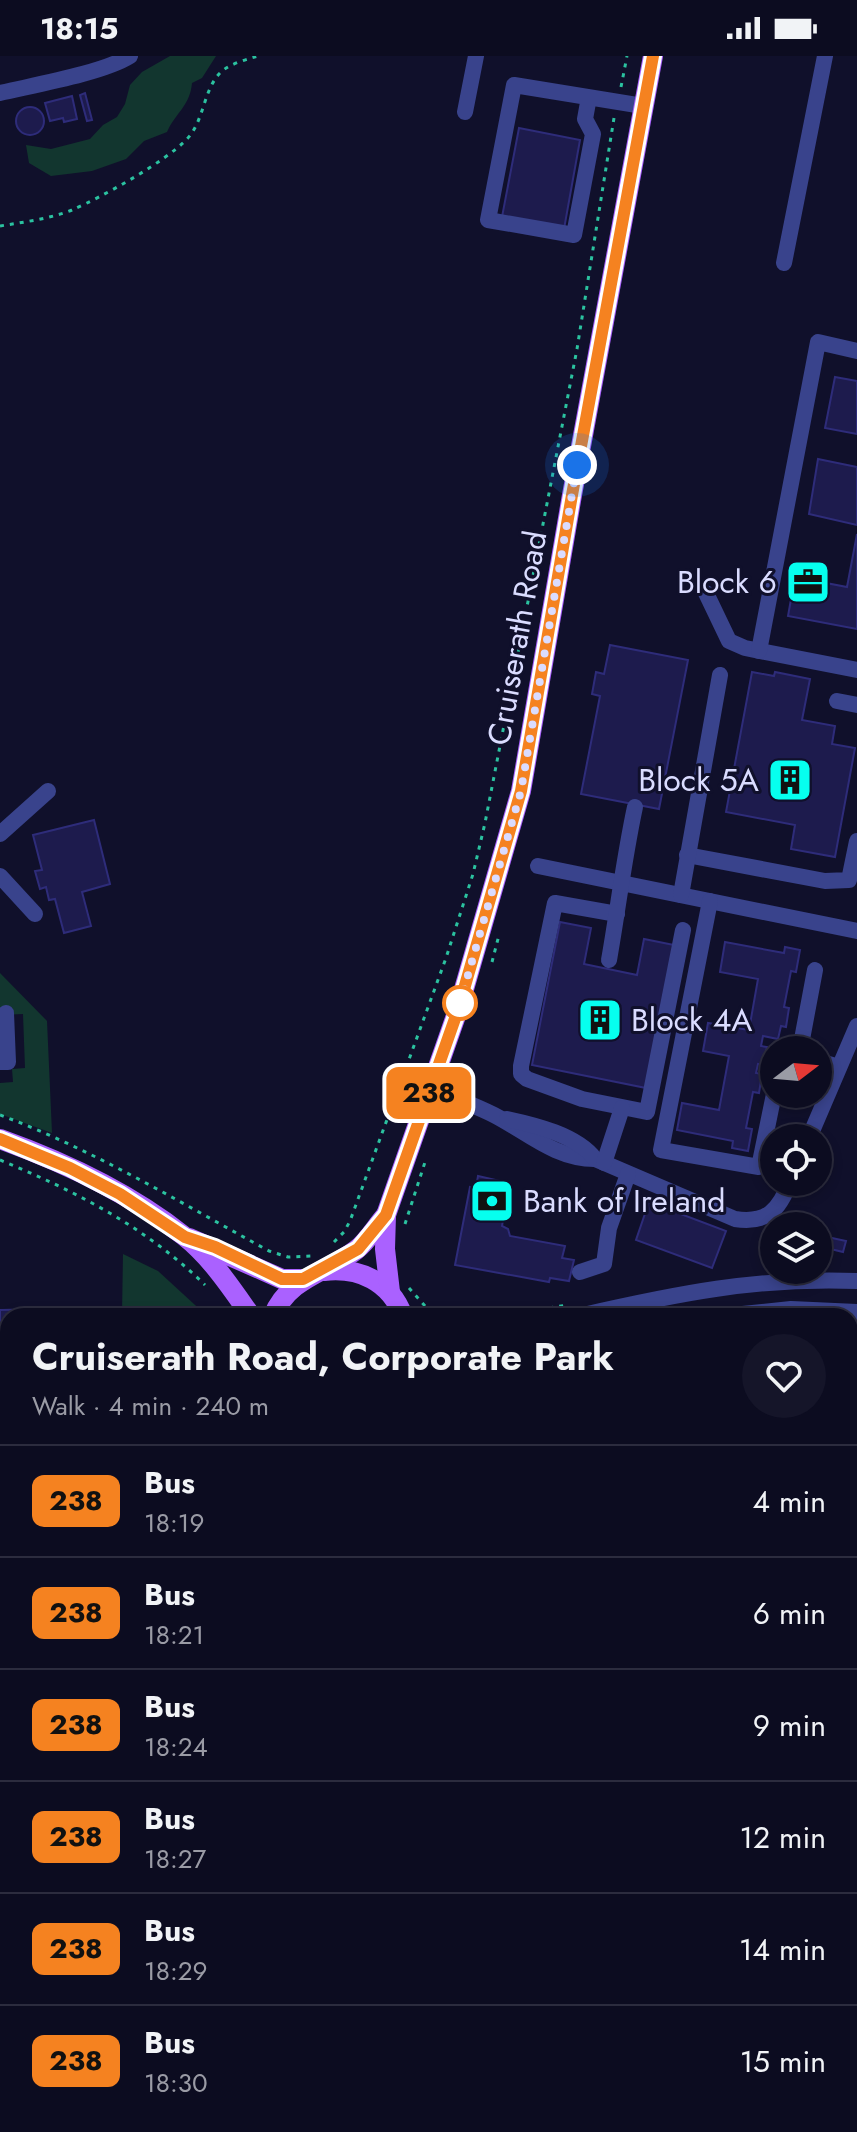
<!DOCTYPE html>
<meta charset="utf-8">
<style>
body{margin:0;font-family:Jost,sans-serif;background:#151529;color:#f1f3f6;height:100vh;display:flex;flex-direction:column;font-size:30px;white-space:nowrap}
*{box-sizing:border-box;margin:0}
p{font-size:26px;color:#9a9ba5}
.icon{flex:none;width:44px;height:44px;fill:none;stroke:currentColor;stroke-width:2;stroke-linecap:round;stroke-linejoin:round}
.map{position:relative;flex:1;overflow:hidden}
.sheet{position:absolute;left:0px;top:1252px;width:858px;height:824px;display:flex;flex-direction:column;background:#0c0c20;border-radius:24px 24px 0 0;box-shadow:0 4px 12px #0003,0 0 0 2px #2c2c3e}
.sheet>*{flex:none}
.badge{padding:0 16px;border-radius:12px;font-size:28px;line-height:52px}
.needle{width:52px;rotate:74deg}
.fabs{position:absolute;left:760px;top:980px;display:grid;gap:16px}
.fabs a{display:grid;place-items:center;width:72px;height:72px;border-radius:50%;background:#0c0c20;box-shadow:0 4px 12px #0003,0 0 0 2px #2c2c3e;font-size:40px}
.you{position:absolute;width:40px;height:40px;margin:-20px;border:6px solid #fff;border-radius:50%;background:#1a73e8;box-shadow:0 0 0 12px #1a73e833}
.map>.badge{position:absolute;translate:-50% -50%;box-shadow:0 0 0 4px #fff}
.round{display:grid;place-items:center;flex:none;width:84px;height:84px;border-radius:42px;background:#151529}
.headline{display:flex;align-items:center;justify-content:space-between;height:136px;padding:0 32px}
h1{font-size:38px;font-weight:700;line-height:60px}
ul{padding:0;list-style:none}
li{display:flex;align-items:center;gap:24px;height:112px;padding:0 32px;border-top:2px solid #2c2c3e}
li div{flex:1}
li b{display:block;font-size:30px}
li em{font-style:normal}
li .badge{min-width:88px;font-weight:700;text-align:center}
.status{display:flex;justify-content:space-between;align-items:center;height:56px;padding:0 40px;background:#0c0c20;direction:ltr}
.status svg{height:22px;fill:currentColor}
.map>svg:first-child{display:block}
.green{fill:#12362f}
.building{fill:#1d1b4d;stroke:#2e2c7a;stroke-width:2}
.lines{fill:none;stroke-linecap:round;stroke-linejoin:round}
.path{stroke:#2bc2a0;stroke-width:3;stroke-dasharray:4 6;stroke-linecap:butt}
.minor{stroke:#39438c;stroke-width:16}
.major{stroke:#aa61ff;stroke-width:20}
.line-casing{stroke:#fff;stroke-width:18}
.line{stroke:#f58220;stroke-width:12}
.walk{stroke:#dadcff;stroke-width:8;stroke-dasharray:0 14.4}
.stop-dot{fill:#fff;stroke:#f58220;stroke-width:4}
.labels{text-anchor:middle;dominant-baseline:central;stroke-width:6;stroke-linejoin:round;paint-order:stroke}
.poi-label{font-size:32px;fill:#dadcff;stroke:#10102b;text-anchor:end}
.street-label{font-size:32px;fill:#dadcff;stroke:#10102b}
</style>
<div class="status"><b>18:15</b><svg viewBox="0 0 49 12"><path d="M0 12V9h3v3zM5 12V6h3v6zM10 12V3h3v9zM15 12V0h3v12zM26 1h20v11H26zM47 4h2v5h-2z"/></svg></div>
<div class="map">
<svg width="857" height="2076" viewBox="0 0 857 2076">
<rect width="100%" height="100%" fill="#10102b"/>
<g class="green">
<path d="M170 0H216L202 22 192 27C190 50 176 56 167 76L144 85 126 103 92 115 51 120 29 107 26 89 51 93 90 83 103 69 117 61 125 48 130 29 142 16Z"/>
<polygon points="0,917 47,965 52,1077 0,1058 0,1027 13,1026 12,1013 25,1012 23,958 0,959"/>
<polygon points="123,1198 158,1215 207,1260 122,1260"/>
</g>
<g class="building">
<polygon points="85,37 92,64 87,65 80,39"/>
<polygon points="72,40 77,63 64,66 63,62 50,65 45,47"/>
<circle cx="30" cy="65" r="14"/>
<polygon points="519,72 580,84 564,173 502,161"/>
<polygon points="835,321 857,325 857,378 825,372"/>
<polygon points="818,403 857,411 857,469 809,458"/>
<polygon points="857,478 857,573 788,560 795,521 847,531"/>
<polygon points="610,589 688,604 659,753 581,738 600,640 592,638 596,616 604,618"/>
<polygon points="752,616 774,620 775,616 810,623 802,664 835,670 832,688 855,692 835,801 791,793 795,769 726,756"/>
<polygon points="94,764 110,828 82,836 91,870 64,877 55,843 49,844 46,831 40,833 35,815 42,814 33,779"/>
<polygon points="560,866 591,872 584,908 637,919 644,883 674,889 646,1032 532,1009"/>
<polygon points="725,886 784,897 785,891 800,894 796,916 791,915 784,951 789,952 786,971 781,970 778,983 763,980 761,990 767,991 763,1009 758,1008 756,1017 762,1018 759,1037 753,1036 746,1072 752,1073 748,1095 732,1092 733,1085 677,1074 682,1047 719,1054 729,1000 703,995 708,967 749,974 758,923 720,916"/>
<polygon points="478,1120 500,1125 498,1133 508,1135 502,1170 508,1173 510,1180 565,1190 562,1202 574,1204 569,1225 550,1222 549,1226 455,1209 470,1131 476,1132"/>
<polygon points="649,1146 726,1175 712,1212 636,1184"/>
<polygon points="818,1179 846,1185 843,1196 818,1190"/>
<polygon points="92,1252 92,1260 8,1260 8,1378 0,1378 0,1254"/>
<rect x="0" y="1385" width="8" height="27"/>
<polygon points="0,1619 8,1621 8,1674 0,1721"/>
<polygon points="850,1988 857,1998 857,2035 850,2040"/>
<polygon points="29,2068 48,2068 45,2076 27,2076"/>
<polygon points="192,2068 206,2068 207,2070 199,2076 182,2076"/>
<polygon points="736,2068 810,2068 799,2076 741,2076"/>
</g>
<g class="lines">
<g class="path">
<polyline points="621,31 627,0"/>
<path d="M0 170C24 166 49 163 72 154 102 141 165 106 187 83 204 65 203 36 219 18 228 8 245 4 258 0"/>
<polyline points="492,906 499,879"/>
<path d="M0 1059C94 1094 181 1147 269 1195L288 1201 311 1200"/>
<path d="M0 1104C75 1135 146 1171 205 1229"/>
<polyline points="405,1168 426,1103"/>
<polyline points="334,1186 344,1176 350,1165 446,902 473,818 485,767 577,293 614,62"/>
<polyline points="409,1232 426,1251 442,1260"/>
<polyline points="500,1260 567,1249"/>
</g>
<g class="minor">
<path d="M0 37C34 29 103 17 130 0"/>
<polyline points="589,41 585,63 593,78 574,179 488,164 514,29 643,50"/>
<polyline points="465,56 476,0"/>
<polyline points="784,207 825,0"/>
<polyline points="706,537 729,585 745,592 857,614"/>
<polyline points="759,595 818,286 857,295"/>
<polyline points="837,645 857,649"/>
<polyline points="0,778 48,735"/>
<polyline points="687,799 825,825 849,824 857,785"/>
<polyline points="538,810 857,875"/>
<polyline points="0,820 35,858"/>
<polyline points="681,839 720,619"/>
<polyline points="710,845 661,1094 759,1111 774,1038"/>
<polyline points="617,858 555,847 521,1010 521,1018 527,1023 582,1043 647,1056 683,874"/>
<path d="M609 904C618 853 624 802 635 751"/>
<polyline points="800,994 815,914"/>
<polyline points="818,1005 839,1011"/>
<polyline points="0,1006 8,1006 6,957"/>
<path d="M431 1032C452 1041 474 1049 494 1059 527 1076 555 1103 595 1103L735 1163C767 1168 779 1154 790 1126"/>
<path d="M507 1063C535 1069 577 1079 595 1103"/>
<polyline points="809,1082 857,970"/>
<polyline points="604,1107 622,1052"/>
<polyline points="580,1216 604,1208 609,1172 628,1118"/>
<path d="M579 1260C675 1238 758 1221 857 1225"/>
<polyline points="723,1260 791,1253 857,1256"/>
<polyline points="0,1424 8,1423"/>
<polyline points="0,1563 8,1564"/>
<polyline points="850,1595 857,1607"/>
<polyline points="850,1648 857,1644"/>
<polyline points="0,1750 8,1747"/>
<polyline points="850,1916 857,1928"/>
<polyline points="619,2068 627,2076"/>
<polyline points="700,2068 706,2076"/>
<polyline points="110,2076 114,2068"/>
</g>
<g class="major">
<path d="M0 1083C64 1106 131 1138 184 1180 211 1201 232 1233 251 1260"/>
<polyline points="189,1182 282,1223 303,1223"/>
<path d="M324 1215C359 1211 390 1225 403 1260"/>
<polyline points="390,1236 385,1193 386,1159 458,954 521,735 572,439 653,0"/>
<path d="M273 1260C289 1221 326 1217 356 1194 368 1185 376 1170 386 1159"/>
<polyline points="0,2046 8,2020"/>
</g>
</g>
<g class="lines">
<g class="line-casing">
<polyline id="line" points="0,1083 70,1112 120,1138 185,1181 215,1191 282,1223 303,1223 358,1193 386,1159 458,954 521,735 572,439 653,0"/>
</g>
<use href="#line" class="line"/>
<polyline class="walk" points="460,947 521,735 577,409"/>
</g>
<defs>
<g id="office-square" transform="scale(2.3)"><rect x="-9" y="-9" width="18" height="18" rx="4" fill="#06ffef" stroke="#10102b"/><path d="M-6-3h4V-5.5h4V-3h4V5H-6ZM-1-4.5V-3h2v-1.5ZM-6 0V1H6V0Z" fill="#111"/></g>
<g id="building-square" transform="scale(2.3)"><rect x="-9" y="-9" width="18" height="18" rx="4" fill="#06ffef" stroke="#10102b"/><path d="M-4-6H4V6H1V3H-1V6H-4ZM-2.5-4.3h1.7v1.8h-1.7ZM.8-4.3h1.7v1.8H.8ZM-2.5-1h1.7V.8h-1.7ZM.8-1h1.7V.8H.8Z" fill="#111"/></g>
<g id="bank-square" transform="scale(2.3)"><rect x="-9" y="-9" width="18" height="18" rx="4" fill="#06ffef" stroke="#10102b"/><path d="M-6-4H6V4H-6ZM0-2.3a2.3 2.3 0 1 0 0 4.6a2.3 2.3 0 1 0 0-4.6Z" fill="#111"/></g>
</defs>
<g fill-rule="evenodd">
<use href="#office-square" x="808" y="526"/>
<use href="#building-square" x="790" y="724"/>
<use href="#building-square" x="600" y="964"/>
<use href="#bank-square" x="492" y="1145"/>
</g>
<circle class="stop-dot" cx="460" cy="947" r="16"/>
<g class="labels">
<g class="poi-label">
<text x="777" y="526">Block 6</text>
<text x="759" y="724">Block 5A</text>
<text x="631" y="964" text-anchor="start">Block 4A</text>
<text x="523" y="1145" text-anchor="start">Bank of Ireland</text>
</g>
<g class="street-label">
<text transform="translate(517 582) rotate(-80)">Cruiserath Road</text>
</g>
</g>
</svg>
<div class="fabs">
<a><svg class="needle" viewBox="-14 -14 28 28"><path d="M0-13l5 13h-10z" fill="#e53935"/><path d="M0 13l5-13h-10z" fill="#9a9ba5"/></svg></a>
<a><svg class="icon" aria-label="locate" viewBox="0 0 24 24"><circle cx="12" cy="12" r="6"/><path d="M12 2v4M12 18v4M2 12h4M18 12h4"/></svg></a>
<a><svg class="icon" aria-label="layers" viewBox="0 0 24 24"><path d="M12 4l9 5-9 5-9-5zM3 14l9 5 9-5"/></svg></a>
</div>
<div class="you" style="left:577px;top:409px"></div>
<b class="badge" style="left:429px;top:1037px;background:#f58220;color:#111">238</b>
<section class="sheet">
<div class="headline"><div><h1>Cruiserath Road, Corporate Park</h1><p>Walk · 4 min · 240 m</p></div><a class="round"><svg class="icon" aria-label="heart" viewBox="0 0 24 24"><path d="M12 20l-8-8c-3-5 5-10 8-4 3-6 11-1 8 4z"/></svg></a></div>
<ul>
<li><span class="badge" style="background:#f58220;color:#111">238</span><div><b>Bus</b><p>18:19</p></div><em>4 min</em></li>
<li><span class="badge" style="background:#f58220;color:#111">238</span><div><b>Bus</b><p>18:21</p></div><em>6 min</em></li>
<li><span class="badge" style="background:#f58220;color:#111">238</span><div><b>Bus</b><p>18:24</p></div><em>9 min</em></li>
<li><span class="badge" style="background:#f58220;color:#111">238</span><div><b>Bus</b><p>18:27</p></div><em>12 min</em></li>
<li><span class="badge" style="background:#f58220;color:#111">238</span><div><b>Bus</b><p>18:29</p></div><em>14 min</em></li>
<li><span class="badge" style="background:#f58220;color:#111">238</span><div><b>Bus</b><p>18:30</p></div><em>15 min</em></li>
</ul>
</section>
</div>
